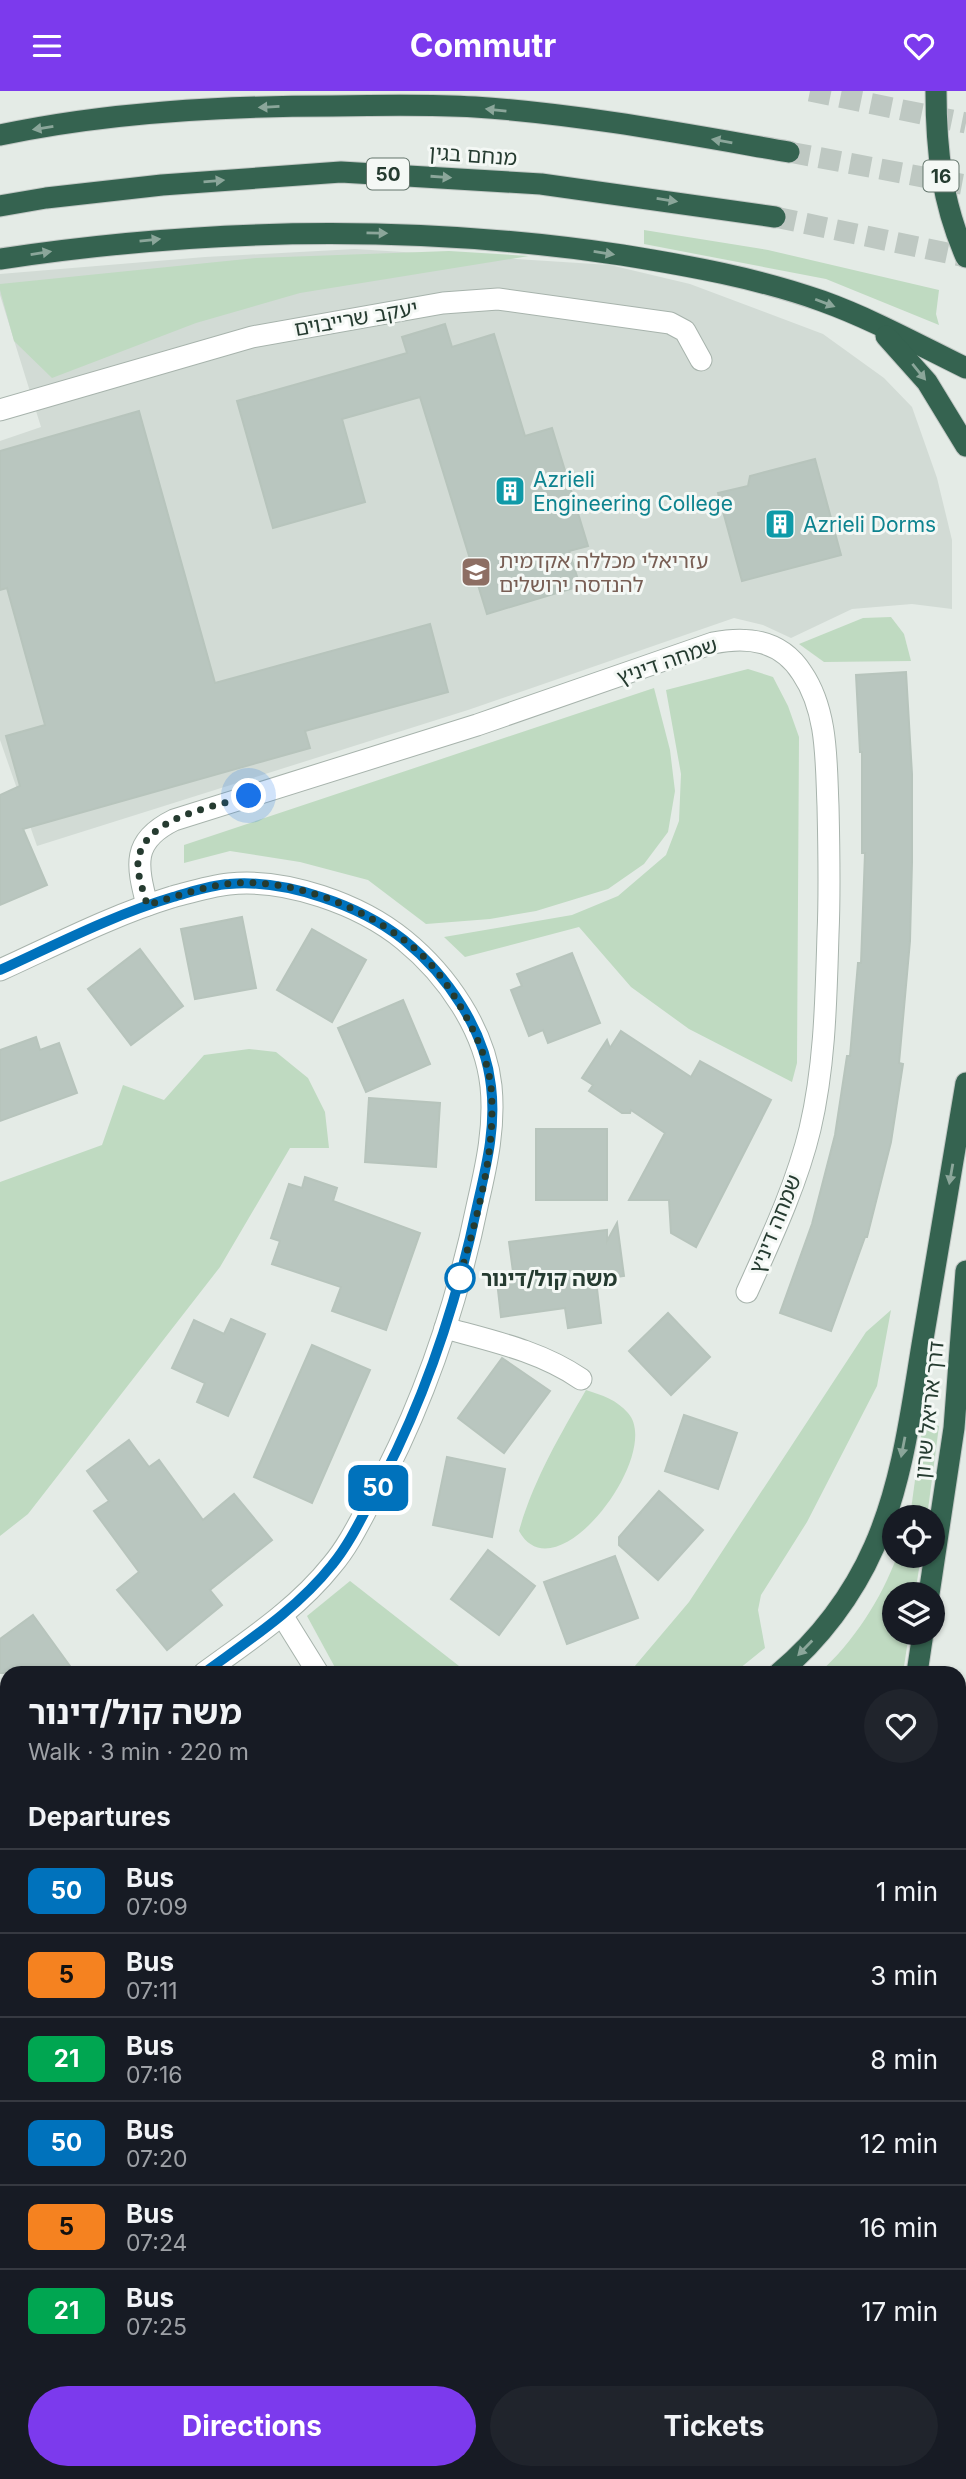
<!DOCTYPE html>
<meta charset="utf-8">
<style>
body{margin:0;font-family:Inter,"Noto Sans Hebrew",sans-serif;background:#20242c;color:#f1f3f6;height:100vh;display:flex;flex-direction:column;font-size:26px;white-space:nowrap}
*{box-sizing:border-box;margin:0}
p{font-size:23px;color:#9ea1a6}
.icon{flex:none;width:38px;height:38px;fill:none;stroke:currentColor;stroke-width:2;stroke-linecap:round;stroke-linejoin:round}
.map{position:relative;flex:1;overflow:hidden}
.side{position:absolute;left:0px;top:1575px;width:966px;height:814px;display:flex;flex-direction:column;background:#171b24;border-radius:21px 21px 0 0;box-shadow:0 2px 5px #0004}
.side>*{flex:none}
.badge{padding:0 14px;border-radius:10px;font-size:24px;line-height:46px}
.tools{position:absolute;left:882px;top:1414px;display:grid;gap:14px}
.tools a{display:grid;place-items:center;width:63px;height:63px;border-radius:50%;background:#171b24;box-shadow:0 2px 5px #0004;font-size:35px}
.you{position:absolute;width:35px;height:35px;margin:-18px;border:5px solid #fff;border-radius:50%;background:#1a73e8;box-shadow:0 0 0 10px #1a73e833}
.map>.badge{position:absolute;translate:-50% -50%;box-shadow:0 0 0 4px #fff}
h2{padding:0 28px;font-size:26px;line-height:63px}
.round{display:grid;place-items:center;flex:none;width:74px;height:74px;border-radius:37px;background:#20242c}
.headline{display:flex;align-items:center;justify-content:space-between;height:119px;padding:0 28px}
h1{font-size:33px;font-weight:700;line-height:52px}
.action{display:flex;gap:14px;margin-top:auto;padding:14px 28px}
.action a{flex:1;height:80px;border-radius:42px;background:#7c3aed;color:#fff;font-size:28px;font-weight:700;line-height:80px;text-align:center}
.action a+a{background:#20242c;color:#f1f3f6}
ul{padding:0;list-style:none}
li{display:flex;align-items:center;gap:21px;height:84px;padding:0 28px;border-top:2px solid #363941}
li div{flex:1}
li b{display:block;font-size:26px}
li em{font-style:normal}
li .badge{min-width:77px;font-weight:700;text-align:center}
header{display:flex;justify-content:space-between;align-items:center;height:91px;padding:0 28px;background:#7c3aed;color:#fff;font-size:32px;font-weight:700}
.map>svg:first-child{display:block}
.built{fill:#d2dbd5}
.green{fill:#bfdac1}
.building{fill:#b9c6bf;stroke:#b7c4bc;stroke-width:2}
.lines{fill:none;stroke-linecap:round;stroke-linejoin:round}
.highway-tunnel{stroke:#bec8c2;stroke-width:21;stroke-dasharray:21 10;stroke-linecap:butt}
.minor-casing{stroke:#a7b3ac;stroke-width:23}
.highway-casing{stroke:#c2c8c5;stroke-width:23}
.minor{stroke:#fff;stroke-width:21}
.highway{stroke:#356350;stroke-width:21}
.minor-bridge-casing{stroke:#a7b3ac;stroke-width:23;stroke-linecap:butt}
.minor-bridge{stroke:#fff;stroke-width:21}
.oneway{fill:#8ba69a}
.line-casing{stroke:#fff;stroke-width:16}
.line{stroke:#0072bc;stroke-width:10}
.walk{stroke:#253b30;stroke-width:7;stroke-dasharray:0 12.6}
.stop-dot{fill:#fff;stroke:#0072bc;stroke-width:3.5}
.labels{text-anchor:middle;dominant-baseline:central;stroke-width:6;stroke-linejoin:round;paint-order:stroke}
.shield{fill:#f4f8f5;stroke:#63746b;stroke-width:2}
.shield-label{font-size:19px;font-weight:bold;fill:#253b30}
.street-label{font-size:21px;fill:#253b30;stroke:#f4f8f5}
.culture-label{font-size:21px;fill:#0d838f;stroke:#f4f8f5;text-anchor:start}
.education-label{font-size:21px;fill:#785e54;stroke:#f4f8f5;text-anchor:start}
.stop-label{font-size:21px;font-weight:bold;fill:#253b30;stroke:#f4f8f5;text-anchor:start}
</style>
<header><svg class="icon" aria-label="menu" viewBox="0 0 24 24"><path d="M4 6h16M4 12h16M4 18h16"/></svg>Commutr<svg class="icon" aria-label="heart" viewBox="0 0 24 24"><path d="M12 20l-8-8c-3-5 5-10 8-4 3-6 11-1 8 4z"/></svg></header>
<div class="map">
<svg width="966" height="2388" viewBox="0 0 966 2388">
<rect width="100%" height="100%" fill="#e4ebe6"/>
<polygon class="built" points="355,158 610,174 690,193 823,243 884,287 912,316 937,387 952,449 952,518 912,513 852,518 791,547 763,534 734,527 468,619 37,755 0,649 0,350 41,336 0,204 0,183 205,166"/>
<g class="green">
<polygon points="644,139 768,159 939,199 936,223 939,234 826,188 644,153"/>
<polygon points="449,160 529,165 300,202 196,232 52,287 14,250 0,199 0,193 256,167"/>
<polygon points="891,526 904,543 911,570 824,571 799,553 863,527"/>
<polygon points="748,578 773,586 788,615 799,646 797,972 792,991 689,938 631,896 579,836 465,866 444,846 572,824 618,805 666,764 679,730 681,683 666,599"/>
<polygon points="654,597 670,659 675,700 668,741 644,773 608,798 536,820 490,828 426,833 368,789 300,771 230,760 184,772 184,754"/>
<polygon points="249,958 276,961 308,987 325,1021 329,1057 290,1057 220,1176 28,1423 0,1445 0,1091 102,1054 123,994 164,1009 204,964"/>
<polygon points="891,1219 877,1295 807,1431 761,1504 758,1519 765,1557 734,1582 629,1582 689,1511 866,1241"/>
<path d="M586 1299C602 1304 617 1309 628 1322 664 1362 556 1507 519 1440 533 1390 560 1344 586 1299Z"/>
<polygon points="923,1330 939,1335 927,1426 910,1426"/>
<path d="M897 1465H921L915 1503H894V1542H909L903 1582H819C853 1552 882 1507 897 1465Z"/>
<polygon points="350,1490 468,1582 338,1582 307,1525"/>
<polygon points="7,2203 7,2273 0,2280 0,2207"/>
</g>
<g class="building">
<polygon points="445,233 452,256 494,243 525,345 552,337 588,455 569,460 580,495 487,523 420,306 342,328 365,411 273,437 237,310 407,262 402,246"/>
<polygon points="139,320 215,592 430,533 448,601 305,640 310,657 23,738 47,794 0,814 0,704 20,695 6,645 45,634 7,497 0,499 0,360"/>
<polygon points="815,368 841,464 742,490 718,402 748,395 750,385"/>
<polygon points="906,581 912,683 912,771 910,850 899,972 903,973 891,1051 867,1146 865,1146 831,1240 780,1222 812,1133 835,1044 847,965 850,965 858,872 861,872 865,762 862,762 862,661 860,661 856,584"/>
<polygon points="242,826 256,897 195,908 181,838"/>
<polygon points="312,838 366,869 332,931 277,899"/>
<polygon points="140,858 183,915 131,954 88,898"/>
<polygon points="572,862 600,932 548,952 543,939 529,945 511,899 522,895 517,883"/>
<polygon points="403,909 430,973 366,1001 338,937"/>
<polygon points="621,940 691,986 700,970 771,1009 696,1156 671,1142 669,1109 629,1109 665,1042 631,1019 630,1022 622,1022 589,1000 593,994 582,987 607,949 610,957"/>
<polygon points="36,946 40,959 59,952 77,1002 0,1030 0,959"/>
<polygon points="369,1007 440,1012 436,1076 365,1071"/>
<rect x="536" y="1038" width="71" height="71"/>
<polygon points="305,1086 337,1097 333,1110 420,1142 386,1239 332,1220 341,1196 272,1173 280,1150 271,1147 289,1093 302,1097"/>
<polygon points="617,1132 624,1185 596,1189 601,1232 568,1237 565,1217 501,1226 497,1190 514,1188 509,1151 607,1139 607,1150"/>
<polygon points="668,1222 710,1266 671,1304 629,1260"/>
<polygon points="231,1228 265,1243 228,1325 197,1311 205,1292 172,1277 194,1229 224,1243"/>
<polygon points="312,1254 370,1279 312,1412 254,1386"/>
<polygon points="502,1267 550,1300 504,1362 458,1327"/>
<polygon points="684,1324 737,1342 718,1398 665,1380"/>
<polygon points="129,1349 149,1376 159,1369 203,1429 234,1403 272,1449 210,1499 222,1514 167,1559 117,1499 139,1481 94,1420 109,1410 87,1380"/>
<polygon points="447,1366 505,1378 492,1446 433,1434"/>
<polygon points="659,1400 703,1439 658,1489 619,1454 619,1446"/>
<polygon points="488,1459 535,1495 499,1544 451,1508"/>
<polygon points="615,1465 638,1527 567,1553 544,1491"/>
<polygon points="33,1524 75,1582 0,1582 0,1548"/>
</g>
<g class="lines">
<g class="highway-tunnel">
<polyline points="810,0 966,32"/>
<polyline points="789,61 966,94"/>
<polyline points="775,126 966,166"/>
</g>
<g class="minor-casing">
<g id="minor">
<polyline points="0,319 252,246 443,212 498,208 670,232 685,240 701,269"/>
<path d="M147 814C137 774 131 750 174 729L477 634 713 552C748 545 781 549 802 582 828 620 826 671 828 715 829 758 830 800 828 843 826 908 825 974 810 1038 797 1093 770 1150 747 1201"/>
<path d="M0 879C57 853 113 824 172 806 191 801 210 795 229 793 286 787 360 813 404 849 447 884 485 939 491 995 495 1035 487 1072 478 1111 457 1214 423 1315 372 1408 360 1430 349 1454 332 1474 297 1518 249 1549 204 1582"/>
<path d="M445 1237C492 1250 540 1260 581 1288"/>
<polyline points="282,1524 318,1582"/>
<polyline points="0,1731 7,1726"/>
<polyline points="959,1757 966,1757"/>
<polyline points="0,2104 7,2099"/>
<polyline points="0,2160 7,2156"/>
</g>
</g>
<g class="highway-casing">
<g id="highway">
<path d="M936 0C936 59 942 112 966 166"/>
<path d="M0 44C108 21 221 15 332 15 379 14 427 13 475 16 580 23 685 43 789 61"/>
<polyline points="0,115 46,107 162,94 341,81 541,93 775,126"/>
<path d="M0 168C206 137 415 133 622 164 690 175 757 187 822 210 872 228 919 254 966 277"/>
<polyline points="886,245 927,291 966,355"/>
<polyline points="929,1503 954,1337 966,1180"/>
<path d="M779 1582C819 1549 853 1504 874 1456 902 1393 911 1321 922 1254 937 1167 951 1079 966 992"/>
<polyline points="917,1582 923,1542"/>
<polyline points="959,1719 966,1670"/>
<polyline points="959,1947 966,1928"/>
<polyline points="959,2022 966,2008"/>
<polyline points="508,2384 510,2382"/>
<polyline points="548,2388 554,2382"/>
<polyline points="639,2388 644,2382"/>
<polyline points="695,2388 701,2382"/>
</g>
</g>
<use href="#minor" class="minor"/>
<use href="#highway" class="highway"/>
<g class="minor-bridge-casing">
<polyline id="minor-bridge" points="959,1714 966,1716"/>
</g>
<use href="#minor-bridge" class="minor-bridge"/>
</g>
<defs><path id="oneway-solid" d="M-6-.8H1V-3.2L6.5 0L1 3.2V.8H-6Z" transform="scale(1.75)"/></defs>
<g class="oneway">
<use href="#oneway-solid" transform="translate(269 16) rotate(177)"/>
<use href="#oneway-solid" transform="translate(496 19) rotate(-174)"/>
<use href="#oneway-solid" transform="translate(43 37) rotate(171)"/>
<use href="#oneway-solid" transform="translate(722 50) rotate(-170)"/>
<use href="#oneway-solid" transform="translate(441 86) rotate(4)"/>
<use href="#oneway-solid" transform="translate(214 90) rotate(-5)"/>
<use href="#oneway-solid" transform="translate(667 109) rotate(9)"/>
<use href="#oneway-solid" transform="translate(377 142) rotate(1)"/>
<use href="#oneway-solid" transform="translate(150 149) rotate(-6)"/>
<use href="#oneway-solid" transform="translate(41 162) rotate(-9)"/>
<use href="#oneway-solid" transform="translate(604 162) rotate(9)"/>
<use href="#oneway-solid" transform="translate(825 212) rotate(21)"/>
<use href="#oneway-solid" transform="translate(919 281) rotate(51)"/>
<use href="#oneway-solid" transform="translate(951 1083) rotate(100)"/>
<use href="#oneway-solid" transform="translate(903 1356) rotate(101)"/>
<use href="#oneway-solid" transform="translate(805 1557) rotate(134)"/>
</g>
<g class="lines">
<g class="line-casing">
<path id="line" d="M0 879C57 853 113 824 173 806 191 801 210 794 229 793 285 788 360 814 404 849 447 884 485 939 491 995 496 1035 487 1072 478 1111 456 1217 422 1318 369 1413 358 1434 347 1456 332 1474 297 1518 249 1549 204 1582"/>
</g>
<use href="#line" class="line"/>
<path class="walk" d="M249 705C215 716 142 726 138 771 137 785 144 801 147 814 182 804 219 789 256 792 314 795 377 824 420 862 438 879 452 900 464 922 477 945 488 970 491 996 497 1061 475 1133 457 1195L460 1187"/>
</g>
<defs>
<g id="building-square" transform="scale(1.575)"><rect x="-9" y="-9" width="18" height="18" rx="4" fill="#0f9aa8" stroke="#f4f8f5"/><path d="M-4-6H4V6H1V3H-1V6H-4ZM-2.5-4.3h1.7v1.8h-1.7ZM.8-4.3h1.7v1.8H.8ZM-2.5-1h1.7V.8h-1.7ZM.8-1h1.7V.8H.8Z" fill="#fff"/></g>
<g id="university-square" transform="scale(1.575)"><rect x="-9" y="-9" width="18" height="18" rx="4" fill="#8d6e63" stroke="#f4f8f5"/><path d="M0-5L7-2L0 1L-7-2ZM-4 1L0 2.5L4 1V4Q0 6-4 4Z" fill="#fff"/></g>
</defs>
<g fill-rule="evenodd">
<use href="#building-square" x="510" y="400"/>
<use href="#building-square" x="780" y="433"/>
<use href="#university-square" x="476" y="481"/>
</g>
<circle class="stop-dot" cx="460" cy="1187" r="14"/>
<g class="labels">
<g class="shield">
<rect x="367" y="67.5" width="42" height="31" rx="5"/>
<rect x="923.5" y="69.5" width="35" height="31" rx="5"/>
</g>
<g class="shield-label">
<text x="388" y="83">50</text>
<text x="941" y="85">16</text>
</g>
<g class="street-label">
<text transform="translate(473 64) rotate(4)">מנחם בגין</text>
<text transform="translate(356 227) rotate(-10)">יעקב שרייבוים</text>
<text transform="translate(667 570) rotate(-19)">שמחה דיניץ</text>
<text transform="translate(775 1133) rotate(-68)">שמחה דיניץ</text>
<text transform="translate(929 1319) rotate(-84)">דרך אריאל שרון</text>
</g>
<g class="culture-label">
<text x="533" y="388">Azrieli<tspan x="533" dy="24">Engineering College</tspan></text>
<text x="803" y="433">Azrieli Dorms</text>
</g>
<g class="education-label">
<text x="499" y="469">עזריאלי מכללה אקדמית<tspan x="499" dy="24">להנדסה ירושלים</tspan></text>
</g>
<g class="stop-label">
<text x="481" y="1187">משה קול/דינור</text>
</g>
</g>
</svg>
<div class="tools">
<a><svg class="icon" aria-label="locate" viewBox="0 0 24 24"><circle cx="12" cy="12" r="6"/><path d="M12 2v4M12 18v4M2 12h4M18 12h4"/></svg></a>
<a><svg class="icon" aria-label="layers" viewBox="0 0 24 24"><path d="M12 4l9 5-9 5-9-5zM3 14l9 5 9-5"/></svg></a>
</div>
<div class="you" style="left:249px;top:705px"></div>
<b class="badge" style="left:378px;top:1397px;background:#0072bc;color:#fff">50</b>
<section class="side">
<div class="headline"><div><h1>משה קול/דינור</h1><p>Walk · 3 min · 220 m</p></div><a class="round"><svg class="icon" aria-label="heart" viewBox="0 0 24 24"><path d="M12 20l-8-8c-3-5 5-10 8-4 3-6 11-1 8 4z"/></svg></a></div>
<h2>Departures</h2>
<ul>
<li><span class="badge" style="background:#0072bc;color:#fff">50</span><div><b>Bus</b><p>07:09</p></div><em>1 min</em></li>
<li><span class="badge" style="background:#f58220;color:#111">5</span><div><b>Bus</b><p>07:11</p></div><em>3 min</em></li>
<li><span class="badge" style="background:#00a651;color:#fff">21</span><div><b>Bus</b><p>07:16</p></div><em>8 min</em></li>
<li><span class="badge" style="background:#0072bc;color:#fff">50</span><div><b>Bus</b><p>07:20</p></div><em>12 min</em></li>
<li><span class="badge" style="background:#f58220;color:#111">5</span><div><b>Bus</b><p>07:24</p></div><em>16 min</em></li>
<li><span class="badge" style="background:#00a651;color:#fff">21</span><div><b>Bus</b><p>07:25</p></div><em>17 min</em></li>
</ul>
<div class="action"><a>Directions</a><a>Tickets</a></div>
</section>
</div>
